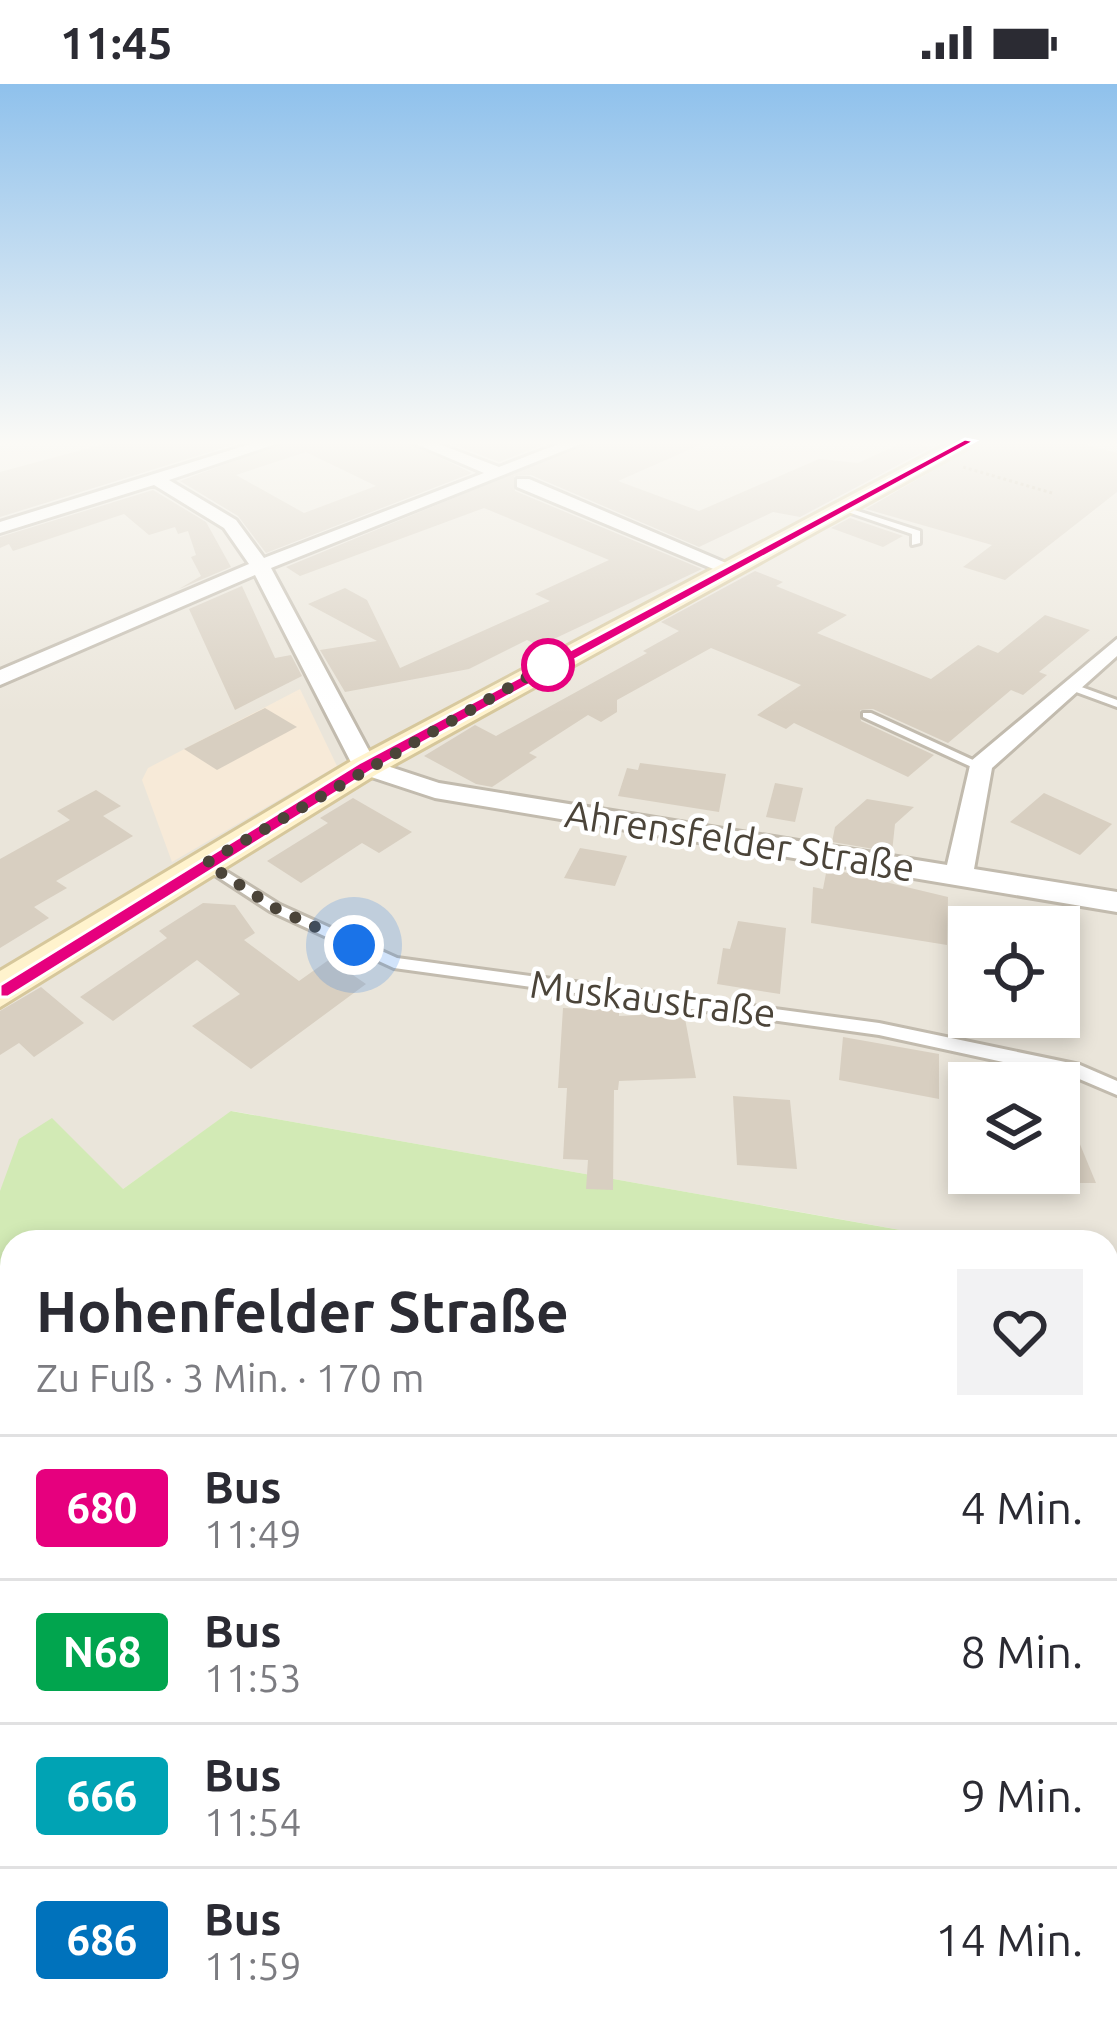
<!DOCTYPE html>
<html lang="de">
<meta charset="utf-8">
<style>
body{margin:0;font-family:Ubuntu,sans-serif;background:#f2f2f3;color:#2b2b33;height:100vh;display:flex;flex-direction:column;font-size:45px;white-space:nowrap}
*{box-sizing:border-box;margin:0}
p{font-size:39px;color:#7c7c81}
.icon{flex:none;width:66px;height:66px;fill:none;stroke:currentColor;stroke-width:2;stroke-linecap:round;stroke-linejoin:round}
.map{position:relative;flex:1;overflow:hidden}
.panel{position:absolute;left:0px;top:1146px;width:1119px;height:807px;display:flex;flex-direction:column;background:#fff;border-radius:36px 36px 0 0;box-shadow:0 6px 18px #0003}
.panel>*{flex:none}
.badge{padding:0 24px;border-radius:9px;font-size:42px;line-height:78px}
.controls{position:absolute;left:948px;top:822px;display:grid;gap:24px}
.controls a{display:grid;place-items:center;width:132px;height:132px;border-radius:0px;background:#fff;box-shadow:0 6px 18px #0003;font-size:60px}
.you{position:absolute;width:60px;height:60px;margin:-30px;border:9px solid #fff;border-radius:50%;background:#1a73e8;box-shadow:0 0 0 18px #1a73e833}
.map>.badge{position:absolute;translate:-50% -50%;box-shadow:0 0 0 6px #fff}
.round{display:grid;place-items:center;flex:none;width:126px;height:126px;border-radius:0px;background:#f2f2f3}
.overview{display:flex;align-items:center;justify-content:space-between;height:204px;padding:0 36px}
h1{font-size:57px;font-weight:600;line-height:90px}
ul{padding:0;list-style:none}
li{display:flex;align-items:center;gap:36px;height:144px;padding:0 36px;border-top:3px solid #e1e1e2}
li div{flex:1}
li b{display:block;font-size:45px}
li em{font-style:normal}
li .badge{min-width:132px;font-weight:700;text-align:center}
.status{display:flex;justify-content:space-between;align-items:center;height:84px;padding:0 60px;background:#fff;direction:ltr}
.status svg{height:33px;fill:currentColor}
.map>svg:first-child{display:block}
.residential{fill:#eae5da;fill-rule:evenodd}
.commercial{fill:#f7ead8}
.green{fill:#d2eab5}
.building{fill:#d8cfc1;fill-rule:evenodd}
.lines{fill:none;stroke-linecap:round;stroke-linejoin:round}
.lane-casing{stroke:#c2bbae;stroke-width:6}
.street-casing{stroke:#c2bbae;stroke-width:6}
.secondary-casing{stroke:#d6c79b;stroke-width:6}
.path{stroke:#c4b79f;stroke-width:3;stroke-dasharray:3 3;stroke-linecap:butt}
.lane{fill:#fff;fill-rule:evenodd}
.street{fill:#fff;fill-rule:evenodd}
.secondary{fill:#fff3cd;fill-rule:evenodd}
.line{fill:#e6007e;stroke:#fff;stroke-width:3}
.walk{stroke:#4b4439;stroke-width:12;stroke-dasharray:0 21.6}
.stop-dot{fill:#fff;stroke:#e6007e;stroke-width:6}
.labels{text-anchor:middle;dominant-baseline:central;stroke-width:9;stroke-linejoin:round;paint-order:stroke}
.street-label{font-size:39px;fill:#4b4439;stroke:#fff}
</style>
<div class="status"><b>11:45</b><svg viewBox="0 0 49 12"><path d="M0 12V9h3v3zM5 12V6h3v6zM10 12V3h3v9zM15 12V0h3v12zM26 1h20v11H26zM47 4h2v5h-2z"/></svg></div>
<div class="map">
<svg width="1117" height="1951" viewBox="0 0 1117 1951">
<rect width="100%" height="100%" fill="#f6f3ec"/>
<path class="residential" d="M0 357H199L222 369 259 357H1117V1454L1107 1428V1158H968L232 1027 123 1105 0 1107ZM969 843H1059V933H969ZM969 999H1059V1089H969Z"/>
<polygon class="commercial" points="300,605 337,682 172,778 142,696 148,684"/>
<polygon class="green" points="231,1027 968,1158 12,1158 12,1941 1107,1941 1107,1428 1117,1454 1117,1951 0,1951 0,1107 19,1055 52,1034 123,1105"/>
<g class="building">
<polygon points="115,357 245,357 0,433 0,388"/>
<path d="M288 357H405L472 389 266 469 238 432 180 397ZM306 368 376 402 304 429 236 391Z"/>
<polygon points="444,357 553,357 499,378"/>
<polygon points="592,357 709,357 618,397 699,427 819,375 858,379 906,357 932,363 800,433 773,428 699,463 531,391 514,392 515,407 702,485 539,562 527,556 469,585 345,608 320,566 377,557 308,520 345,504 367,516 400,584 550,517 535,510 609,476 484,424 300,492 286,483"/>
<polygon points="984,357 1072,357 1117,369 1117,408 1005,496 963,483 992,461 866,425"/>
<polygon points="153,406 206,438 231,483 179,505 201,492 191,473 196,471 188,447 178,450 175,443 149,451 124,430 13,467 9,460 0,464 0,453"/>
<polygon points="850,434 903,452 883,463 831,444"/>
<polygon points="755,487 783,498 776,502 847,531 817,549 931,595 978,561 998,569 1045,531 1090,546 1039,588 1047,591 1023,611 1011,606 948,659 873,625 860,626 861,637 934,671 908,693 794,639 786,645 757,631 801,601 711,564 617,616 617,628 601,638 588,631 529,669 537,673 492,703 476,700 424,672 475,641 496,652 647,569 643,567 679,547 661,538"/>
<polygon points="242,502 275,574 291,571 302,592 235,626 189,525"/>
<polygon points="265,624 297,643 217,686 184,665"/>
<polygon points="640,679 726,690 719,728 618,712 627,684 638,686"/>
<polygon points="775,699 803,704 795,738 766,733"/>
<polygon points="96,706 121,722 103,732 133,752 56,797 67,804 34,823 49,834 0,864 0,775 70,736 57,727"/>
<polygon points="1044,709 1112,740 1080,771 1010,738"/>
<polygon points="353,714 412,748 379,769 362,759 301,799 267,777 328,739 320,734"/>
<polygon points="867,715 914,723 895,740 892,768 832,758 835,743"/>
<polygon points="580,764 627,772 615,802 564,794"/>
<polygon points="827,784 948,813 947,861 811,839 813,803 823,805"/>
<polygon points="203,819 235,821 255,849 244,856 299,897 330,875 366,900 251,985 192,942 240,910 197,876 113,937 80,913 167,854 159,847"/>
<polygon points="738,837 786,844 780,910 717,900 723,864 730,865"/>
<polygon points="41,903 84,939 34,973 19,959 0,971 0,927"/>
<polygon points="563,924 619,926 619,932 684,929 696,994 619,997 618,1006 614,1006 613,1106 586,1105 588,1076 563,1075 567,1004 558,1004"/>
<polygon points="843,953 939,970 939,1015 839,996"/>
<polygon points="733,1012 790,1016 797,1085 737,1081"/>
<polygon points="1060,1012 1096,1099 1059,1099"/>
</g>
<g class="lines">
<g class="lane-casing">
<g id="lane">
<polygon points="842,422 920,447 920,459 912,461 912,450 842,426"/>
<polygon points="1068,601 1076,601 1117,616 1117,623 1068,605"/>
<polygon points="863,629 871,629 986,682 980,686 976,685 863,633"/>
<polygon points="206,775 280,821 397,874 879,939 1080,981 1117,997 1117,1011 1077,994 879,951 394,884 270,827 201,782 199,779"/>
</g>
</g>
<g class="street-casing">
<g id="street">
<polygon points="260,357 284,357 169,396 236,436 264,474 484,389 409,357 431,357 499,383 566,357 588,357 271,484 375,678 439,699 947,781 971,677 1117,555 1117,572 992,684 974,785 1117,808 1117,828 435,714 356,688 255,491 0,601 0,586 249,480 224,444 154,401 0,449 0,438"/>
<polygon points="517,395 529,395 740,485 723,489 517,403"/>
</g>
</g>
<g class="secondary-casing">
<polygon id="secondary" points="953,357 980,357 377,690 0,923 0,887 353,676"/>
</g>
<polyline class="path" points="963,383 1052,409"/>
<use href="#lane" class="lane"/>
<use href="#street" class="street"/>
<use href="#secondary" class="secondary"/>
</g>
<linearGradient id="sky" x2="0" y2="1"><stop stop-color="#8fc1ec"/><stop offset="0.57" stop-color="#fbfaf6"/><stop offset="1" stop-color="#fbfaf6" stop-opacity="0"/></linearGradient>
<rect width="1117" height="630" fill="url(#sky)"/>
<polygon class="line" points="965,355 975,357 371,687 8,913 0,913 0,901 359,679"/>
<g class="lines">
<polyline class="walk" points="354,861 275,824 206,779 548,581"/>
</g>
<circle class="stop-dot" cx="548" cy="581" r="24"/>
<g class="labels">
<g class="street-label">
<text transform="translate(740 756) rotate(9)">Ahrensfelder Straße</text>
<text transform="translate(653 914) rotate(7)">Muskaustraße</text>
</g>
</g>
</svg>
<div class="controls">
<a><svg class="icon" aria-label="locate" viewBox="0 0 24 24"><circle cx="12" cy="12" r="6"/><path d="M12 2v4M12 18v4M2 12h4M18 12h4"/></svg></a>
<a><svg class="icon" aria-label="layers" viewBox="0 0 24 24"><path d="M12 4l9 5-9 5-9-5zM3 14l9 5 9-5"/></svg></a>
</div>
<div class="you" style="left:354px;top:861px"></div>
<section class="panel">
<div class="overview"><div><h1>Hohenfelder Straße</h1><p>Zu Fuß · 3 Min. · 170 m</p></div><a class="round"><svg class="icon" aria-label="heart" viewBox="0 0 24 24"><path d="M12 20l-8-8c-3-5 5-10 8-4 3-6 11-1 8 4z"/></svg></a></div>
<ul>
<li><span class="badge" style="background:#e6007e;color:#fff">680</span><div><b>Bus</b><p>11:49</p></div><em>4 Min.</em></li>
<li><span class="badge" style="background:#01a54e;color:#fff">N68</span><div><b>Bus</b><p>11:53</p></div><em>8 Min.</em></li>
<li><span class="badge" style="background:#00a3b4;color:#fff">666</span><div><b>Bus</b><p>11:54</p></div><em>9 Min.</em></li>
<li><span class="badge" style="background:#0072bc;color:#fff">686</span><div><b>Bus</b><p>11:59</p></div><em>14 Min.</em></li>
</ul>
</section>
</div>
